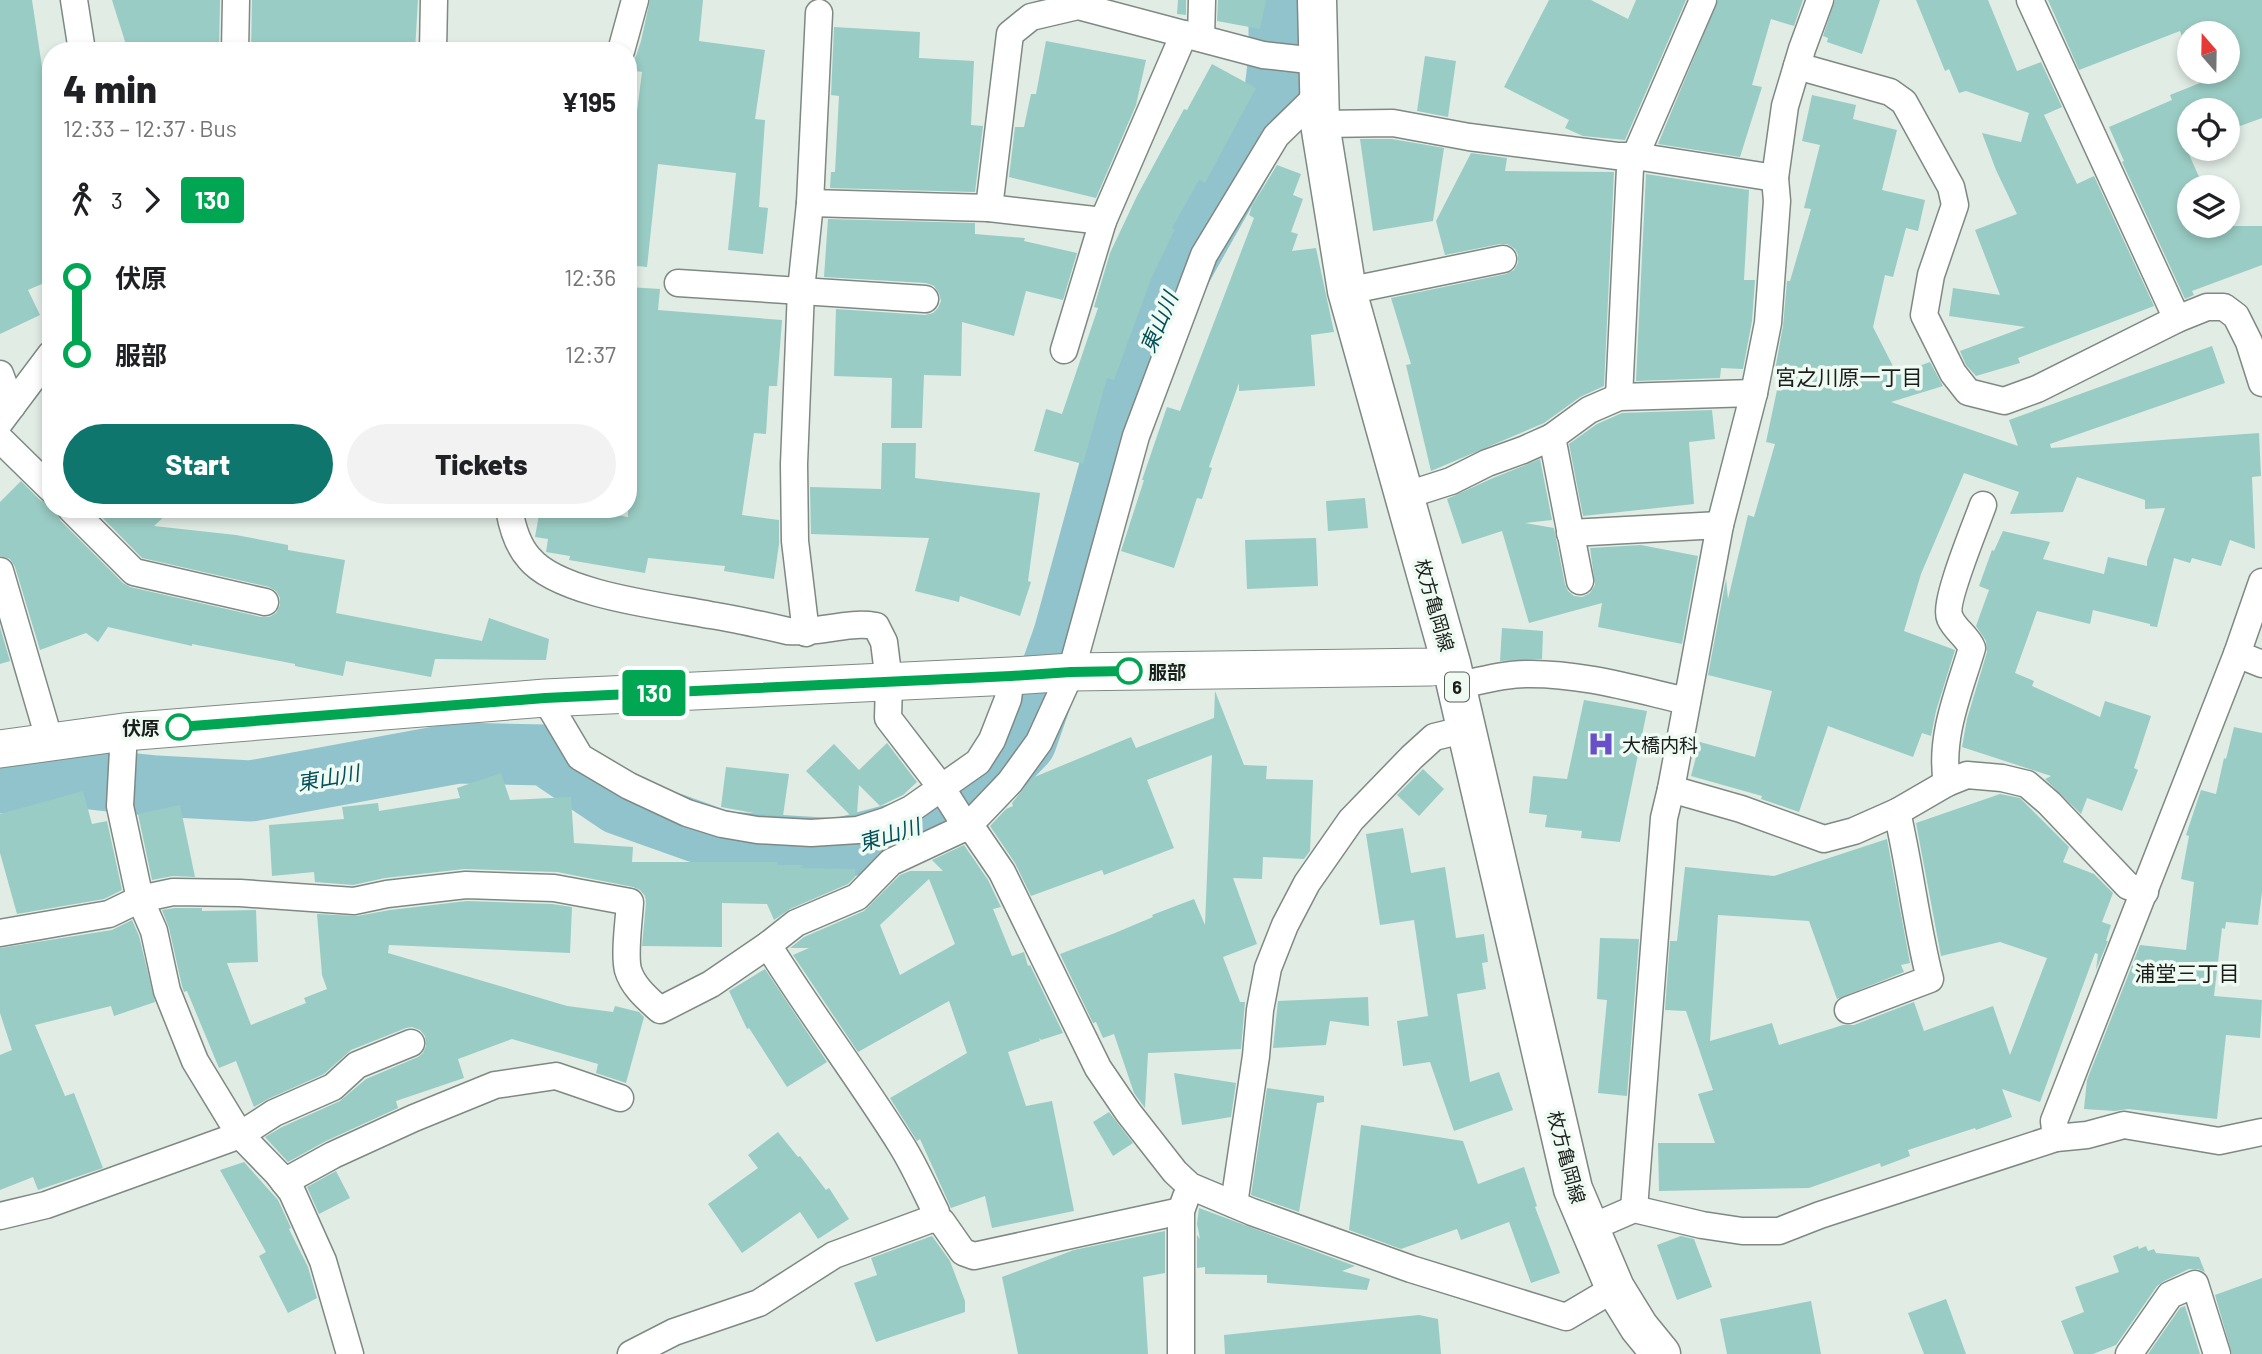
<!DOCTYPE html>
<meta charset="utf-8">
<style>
body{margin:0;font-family:Barlow,"Noto Sans JP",sans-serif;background:#f2f2f2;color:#202124;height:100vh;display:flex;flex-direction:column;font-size:26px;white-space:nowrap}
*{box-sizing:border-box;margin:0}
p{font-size:23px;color:#757577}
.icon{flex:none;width:38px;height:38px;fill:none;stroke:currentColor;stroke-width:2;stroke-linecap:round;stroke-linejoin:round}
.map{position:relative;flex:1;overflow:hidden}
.sheet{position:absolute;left:42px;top:42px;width:595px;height:476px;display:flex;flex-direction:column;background:#fff;border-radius:28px;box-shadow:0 4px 10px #0003}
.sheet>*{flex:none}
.badge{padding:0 14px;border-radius:5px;font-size:24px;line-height:46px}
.needle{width:46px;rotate:340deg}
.controls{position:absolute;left:2177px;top:21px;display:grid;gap:14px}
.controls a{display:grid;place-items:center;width:63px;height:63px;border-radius:50%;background:#fff;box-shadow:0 4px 10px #0003;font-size:35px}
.map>.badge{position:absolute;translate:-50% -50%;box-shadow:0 0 0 4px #fff}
.legs{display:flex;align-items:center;gap:10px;height:77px;padding:0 21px;font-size:23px}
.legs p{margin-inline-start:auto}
.overview{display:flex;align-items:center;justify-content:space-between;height:119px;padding:0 21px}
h1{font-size:38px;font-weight:800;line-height:52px}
.action{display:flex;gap:14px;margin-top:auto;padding:14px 21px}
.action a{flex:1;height:80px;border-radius:42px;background:#0f766e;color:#fff;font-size:28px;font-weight:800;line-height:80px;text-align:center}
.action a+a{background:#f2f2f2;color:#202124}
ul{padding:0 21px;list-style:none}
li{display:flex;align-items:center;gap:24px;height:77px;font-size:26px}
li i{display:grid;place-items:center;width:10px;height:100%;margin:0 9px;background:currentColor}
li i::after{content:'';width:18px;height:18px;margin:-9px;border:5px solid;border-radius:50%;background:#fff}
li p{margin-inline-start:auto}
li:first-child i{background:linear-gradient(#0000 50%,currentColor 0)}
li:last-child i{background:linear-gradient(currentColor 50%,#0000 0)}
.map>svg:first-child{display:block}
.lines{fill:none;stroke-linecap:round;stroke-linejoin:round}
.river{stroke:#91c3cd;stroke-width:61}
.building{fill:#99ccc4;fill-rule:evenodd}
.street-casing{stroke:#7f8983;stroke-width:29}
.secondary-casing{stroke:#7f8983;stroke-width:39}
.primary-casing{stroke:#7f8983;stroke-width:41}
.street{stroke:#fff;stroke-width:26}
.secondary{stroke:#fff;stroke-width:37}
.primary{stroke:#fff;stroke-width:38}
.line-1-casing{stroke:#fff;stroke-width:16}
.line-1{stroke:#00a651;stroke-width:10}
.stop-1-dot{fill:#fff;stroke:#00a651;stroke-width:3.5}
.labels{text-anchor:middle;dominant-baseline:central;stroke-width:7;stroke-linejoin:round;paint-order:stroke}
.shield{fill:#effaf3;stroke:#5b615c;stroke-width:2}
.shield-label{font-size:18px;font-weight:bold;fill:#1b1f1c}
.street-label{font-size:19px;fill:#1b1f1c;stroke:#effaf3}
.stop-label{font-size:19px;font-weight:bold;fill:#1b1f1c;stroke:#effaf3;text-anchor:start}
.poi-label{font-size:19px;fill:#1b1f1c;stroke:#effaf3;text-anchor:start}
.water-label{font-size:21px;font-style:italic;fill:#024f59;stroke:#effaf3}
.neighbourhood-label{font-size:21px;fill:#1b1f1c;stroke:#effaf3}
</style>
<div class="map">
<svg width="2262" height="1354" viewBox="0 0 2262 1354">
<rect width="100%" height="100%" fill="#e1ece5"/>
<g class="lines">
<polyline class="river" points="0,783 52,775 156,786 251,791 458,753 545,755 618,804 725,842 838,849 917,828 976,794 1026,742 1064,634 1135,375 1176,279 1273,106 1279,57 1279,0"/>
</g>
<g class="building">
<polygon points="0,0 32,0 45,87 51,86 51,280 28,290 40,315 0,334"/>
<polygon points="112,0 220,0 219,51 128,51"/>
<polygon points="252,0 418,0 415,51 251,51"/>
<polygon points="650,0 703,0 699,41 765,50 755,119 765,120 759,207 768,208 763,254 728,250 736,173 658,164 647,267 628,265 628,183 642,72 630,70 631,63 636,56 641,41"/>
<polygon points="1178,0 1186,0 1186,15 1177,14"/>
<polygon points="1218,0 1266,0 1260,29 1217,21"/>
<polygon points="1549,0 1591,0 1628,19 1636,0 1686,0 1625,140 1583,136 1565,128 1569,120 1504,87"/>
<polygon points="1718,0 1803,0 1794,26 1771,19 1752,85 1762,87 1740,157 1658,144"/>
<polygon points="1835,0 1880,0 1862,54 1827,42 1828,38 1823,36"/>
<polygon points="1916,0 1988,0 2017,71 2041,62 2062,107 2044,115 2077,184 2094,176 2154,306 2018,358 2020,363 1976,376 1966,365 1960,351 2025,327 1949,316 1953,288 2000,295 1975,230 2017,214 1996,170 1982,133 2021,142 2029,113 1966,91 1959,93 1949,69 1945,71"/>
<polygon points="2048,0 2262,0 2262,118 2232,129 2233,132 2228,134 2228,110 2189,110 2190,149 2187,150 2200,179 2189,183 2189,226 2262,226 2262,265 2192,291 2194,295 2185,299 2122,162 2124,161 2109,127 2172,100 2170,95 2200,83 2196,72 2228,72 2228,33 2189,33 2189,56 2180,31 2079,70"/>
<polygon points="834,27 920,32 919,58 974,61 971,125 983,126 975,192 830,188 831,172 835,172 839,96 831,95"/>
<polygon points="1046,41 1146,60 1136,105 1096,198 1009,177 1015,127 1024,127 1031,94 1036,94"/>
<polygon points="1425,56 1456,61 1448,117 1417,111"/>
<polygon points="1212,64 1256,88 1205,183 1199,180 1172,228 1175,229 1151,279 1114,380 1107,378 1083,464 1034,451 1046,409 1062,414 1098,308 1094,307 1110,253 1137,196 1184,109 1187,110"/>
<polygon points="1812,95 1856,105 1853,119 1897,130 1882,190 1925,200 1918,231 1906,228 1893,277 1885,275 1873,327 1897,374 1930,362 1943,386 1891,402 2018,446 2009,420 2212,346 2225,383 2050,444 2051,448 2259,433 2261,476 2252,477 2255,549 2230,540 2221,566 2192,558 2190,563 2174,558 2157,627 2150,626 2150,624 2093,610 2090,624 2037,611 2015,673 2034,681 2032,686 2100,717 2105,701 2151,716 2134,768 2138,770 2122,811 2087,798 2081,814 2045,779 2051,776 1962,747 1967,719 1987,652 1986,641 1976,626 1989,590 1979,586 1992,550 1994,551 2003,531 2050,542 2043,559 2104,574 2108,557 2147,566 2147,561 2165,508 2145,509 2145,500 2077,477 2063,512 2010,514 2019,492 1964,473 1921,574 1904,631 1955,650 1936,711 1931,736 1922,733 1913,757 1828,726 1799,812 1761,799 1762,796 1691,776 1700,742 1755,757 1772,691 1708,675 1726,579 1728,599 1748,515 1754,517 1775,444 1766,442 1781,371 1775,370 1783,326 1787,281 1790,281 1811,209 1804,208 1820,145 1802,141"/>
<polygon points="1360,139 1392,139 1444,148 1433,221 1373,231"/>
<polygon points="1471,153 1507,158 1505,171 1614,172 1604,386 1580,397 1544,423 1431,471 1406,365 1411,364 1391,298 1506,274 1514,270 1518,263 1518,255 1515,249 1507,244 1500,244 1445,255 1436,221"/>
<polygon points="1277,165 1301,174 1293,195 1303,199 1291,232 1298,234 1292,251 1316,248 1334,332 1311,335 1315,386 1239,391 1239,383 1209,467 1212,468 1202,499 1197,498 1174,568 1121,551 1144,480 1142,480 1167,407 1180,411 1254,218 1249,215 1252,206"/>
<polygon points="1646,174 1749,190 1744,280 1755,280 1752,321 1743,369 1721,368 1720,378 1636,381"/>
<polygon points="828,219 975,223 975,234 1025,238 1024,241 1077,253 1063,300 1026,291 1014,336 962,322 961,376 924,375 922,428 891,428 892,378 834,376 836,309 925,315 933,313 938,308 941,301 939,293 934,286 926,283 824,277"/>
<polygon points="628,287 660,289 658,310 782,320 777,386 769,386 766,434 754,433 742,515 779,520 779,544 774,579 724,571 725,566 648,558 645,573 569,560 570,556 546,552 548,539 535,537 540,509 582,509 628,517"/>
<polygon points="1712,410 1715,439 1689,442 1694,504 1583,516 1569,444 1597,424 1622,413"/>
<polygon points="882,443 916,443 915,478 1040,493 1028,581 1031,582 1020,616 960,596 959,602 915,591 929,538 811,534 810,487 881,489"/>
<polygon points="1540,459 1552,520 1525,523 1554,528 1565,584 1568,591 1574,596 1582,597 1590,593 1595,585 1590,548 1641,545 1698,556 1682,644 1598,627 1602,603 1529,623 1502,531 1462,544 1447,499 1493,478"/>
<polygon points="21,481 40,500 51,504 51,509 56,509 60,520 123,583 130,587 261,617 269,617 276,613 280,605 280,598 276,591 269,587 142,558 94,509 172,509 154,526 236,535 288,545 288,550 345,560 336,613 482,641 489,618 549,639 546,660 435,659 431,677 346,661 343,676 295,666 295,664 192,644 192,646 108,627 98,642 86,633 40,650 15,567 10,559 0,556 0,502"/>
<polygon points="1365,498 1368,528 1328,531 1326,501"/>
<polygon points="1316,538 1318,586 1247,589 1245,540"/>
<polygon points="0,627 10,661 0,664"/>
<polygon points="1502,628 1543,631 1542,659 1500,661"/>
<polygon points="1215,691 1244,765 1267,766 1266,779 1313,780 1310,851 1304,859 1263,857 1262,879 1233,878 1257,944 1223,957 1240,1002 1245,1002 1241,1049 1148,1053 1145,1108 1134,1093 1114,1034 1103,1038 1096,1022 1093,1023 1060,954 1115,933 1153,917 1152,915 1194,899 1205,925 1212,755 1147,780 1174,848 1104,875 1102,870 1031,896 1015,863 990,826 1006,809 1013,806 1012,803 1032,778 1131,737 1136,748 1214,718"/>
<polygon points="1584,700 1647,711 1620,842 1581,838 1582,831 1545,827 1547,815 1529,813 1533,776 1567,779"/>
<polygon points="2234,727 2262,733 2262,892 2258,925 2226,922 2225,929 2222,928 2214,996 2262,1000 2260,1038 2226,1035 2217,1119 2128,1109 2115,1111 2084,1109 2087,1080 2140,945 2186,950 2194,882 2181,879 2189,836 2186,835 2201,790 2216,794 2224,758 2226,759"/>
<polygon points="887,743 917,782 903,795 880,806 859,785 857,814 850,815 806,771 834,744 859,770"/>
<polygon points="726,767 789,774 783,816 759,814 721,807"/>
<polygon points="1423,769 1444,789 1419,816 1397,795"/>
<polygon points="501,773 510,800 571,797 574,843 633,847 632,862 778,862 777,865 803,865 800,868 855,869 855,877 848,884 790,909 774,920 767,904 722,903 722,947 642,946 646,903 645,896 640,890 633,887 557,872 464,869 385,878 353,885 315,882 314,872 272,876 269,825 344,819 342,807 378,803 379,811 460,798 457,788"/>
<polygon points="83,791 92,824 107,821 122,890 104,899 17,914 0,853 0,814"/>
<polygon points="2000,794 2020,798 2069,847 2063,862 2094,874 2113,893 2102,922 2111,925 2106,941 2108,941 2096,970 2098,954 2095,953 2040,1102 2002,1089 2012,1117 1976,1130 1975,1128 1908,1150 1910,1156 1881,1167 1880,1163 1809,1188 1659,1191 1658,1143 1715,1143 1698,1094 1713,1090 1686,1011 1665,1010 1670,941 1677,941 1685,867 1774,876 1887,839 1910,963 1901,965 1904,972 1837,999 1809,921 1718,915 1710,1041 1772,1023 1779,1045 1843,1025 1854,1025 1914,1002 1924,1031 1993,1006 2010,1055 2047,958 2000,942 1941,956 1916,823"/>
<polygon points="180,805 195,877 173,876 152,880 138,814"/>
<polygon points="1403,828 1411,873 1445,867 1456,938 1484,934 1488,962 1482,963 1486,989 1457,994 1470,1082 1499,1072 1513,1110 1454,1131 1430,1062 1403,1066 1397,1021 1428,1016 1414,920 1380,925 1366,834"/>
<path d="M964 845 988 880 1001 907 993 909 1012 956 1024 952 1028 966 1030 965 1063 1033 1041 1040 1039 1038 1040 1041 1008 1052 1026 1106 1052 1101 1074 1211 992 1228 985 1196 951 1208 920 1139 917 1141 890 1098 967 1053 949 1001 858 1052 793 955 809 948H790L804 937 864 911 900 875 910 871H943L932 860ZM929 879 955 944 900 975 880 925Z"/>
<polygon points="467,901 552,904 572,907 570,953 389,945 388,953 567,1006 613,1012 615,1006 639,1012 644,1017 626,1083 596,1073 598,1064 512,1039 458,1059 464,1078 396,1101 398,1108 326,1141 288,1162 265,1137 282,1127 340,1101 366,1079 418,1057 423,1053 426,1046 425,1036 420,1030 412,1027 406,1028 351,1050 324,1074 268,1099 254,1107 236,1061 219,1068 187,991 184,992 182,986 169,928 162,910 175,908 202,908 202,911 256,910 258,962 227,963 251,1025 306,1003 304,998 327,989 322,975 317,914 357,916 390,910"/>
<polygon points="132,920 139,936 155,1002 114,1016 111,1006 35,1025 65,1096 74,1093 103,1168 38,1190 33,1177 0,1190 0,1055 12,1050 0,1013 0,948 112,930"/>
<polygon points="1600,938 1639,939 1627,1096 1598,1093 1607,1000 1597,999"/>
<polygon points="765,969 827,1062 787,1087 749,1028 747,1029 729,991"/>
<polygon points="1368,997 1369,1026 1330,1021 1326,1045 1273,1048 1278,1001"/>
<polygon points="1174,1073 1236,1083 1231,1117 1182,1125"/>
<polygon points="1267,1088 1324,1096 1324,1102 1317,1103 1299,1212 1251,1195"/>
<polygon points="1109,1112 1133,1143 1113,1156 1093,1122"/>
<polygon points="1361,1125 1463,1141 1478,1184 1524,1167 1537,1206 1535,1207 1560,1273 1531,1283 1509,1222 1461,1240 1457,1229 1401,1249 1349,1230"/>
<polygon points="778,1132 798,1157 800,1156 826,1190 829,1188 849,1219 818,1239 800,1212 742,1253 708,1204 758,1168 748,1155"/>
<polygon points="244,1162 278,1200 291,1228 289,1229 308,1267 317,1298 288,1313 259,1256 266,1252 220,1170"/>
<polygon points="336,1171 350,1198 319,1214 307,1187"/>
<polygon points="1199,1208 1355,1266 1342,1271 1370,1279 1367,1290 1267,1283 1267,1275 1205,1274 1205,1267 1197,1268 1197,1235 1200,1239 1197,1224"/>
<polygon points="1165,1231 1165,1273 1143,1277 1148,1354 1018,1354 1002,1277 1074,1250"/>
<polygon points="932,1236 950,1261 965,1301 965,1312 876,1342 854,1283 877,1275 871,1258"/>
<polygon points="1681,1236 1694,1239 1712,1287 1677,1300 1657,1245"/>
<polygon points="2138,1246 2139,1249 2146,1246 2148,1251 2154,1249 2156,1253 2199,1257 2205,1272 2198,1269 2189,1269 2164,1281 2157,1286 2116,1345 2093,1354 2074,1354 2061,1321 2084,1312 2075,1287 2119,1272 2113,1256"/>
<polygon points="2262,1278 2262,1354 2232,1354 2215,1295"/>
<polygon points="1946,1299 1966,1354 1924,1354 1908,1313"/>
<polygon points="1811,1301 1821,1354 1727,1354 1720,1319"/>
<polygon points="2185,1306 2200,1354 2148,1354 2180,1308"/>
<polygon points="1419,1315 1438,1319 1441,1354 1225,1354 1224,1335"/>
</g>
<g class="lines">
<g class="street-casing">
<g id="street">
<polyline points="74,0 82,51"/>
<polyline points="2030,0 2177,319"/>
<polyline points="1201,38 1202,0"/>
<polyline points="235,51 236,0"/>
<polyline points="433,51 434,0"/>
<polyline points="621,51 635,0"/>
<polyline points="1797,66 1890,92 1904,102 1951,187 1955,205 1931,275 1924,315 1953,373 1968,392 2004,401 2037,389 2177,319 2207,307 2224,307 2236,316 2249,342 2262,383"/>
<polyline points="1320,124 1393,123 1469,137 1617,156 1635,156 1775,178"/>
<polyline points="810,203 989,208 1103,221"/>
<polyline points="989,208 1010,34 1031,17 1078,6 1263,55 1317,61"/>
<polyline points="678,283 925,299"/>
<polyline points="1347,291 1503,259"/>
<polyline points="1064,350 1103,221 1184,34"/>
<polyline points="0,374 12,406"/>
<polyline points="1619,397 1630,168 1703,0"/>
<polyline points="0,422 51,354"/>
<polyline points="1552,437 1580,581"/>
<polyline points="0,439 51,489"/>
<polyline points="1404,496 1451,481 1487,463 1523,450 1552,437 1589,410 1619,397 1754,393"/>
<polyline points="71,509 134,572 265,602"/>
<path d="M509 509C512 526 517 545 529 558 559 595 664 606 710 615 736 619 762 625 788 631 820 634 845 621 876 626L884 642 889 682 888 718 941 787 962 820 976 834 1002 872 1098 1068 1128 1112 1175 1172 1190 1186 1252 1212 1411 1269 1566 1317 1615 1288"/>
<polyline points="1570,533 1720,525"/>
<polyline points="0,571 50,742"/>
<polyline points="806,633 795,541 794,464 801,290 810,203 819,13"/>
<polyline points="2237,654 2262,664"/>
<path d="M1456 686C1479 681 1503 674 1526 674 1581 673 1634 689 1687 701"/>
<polyline points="545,698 580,757 629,786 687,813 722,824 757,830 811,833 858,830 886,821 911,809 978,762 992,740 1008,699 1011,676"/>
<polyline points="124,732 120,806 140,899 154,931 167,991 195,1061 240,1135 277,1173 292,1192 323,1261 350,1354"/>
<path d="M1947 783C1939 737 1959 692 1972 648 1967 636 1955 630 1950 618 1943 603 1976 525 1983 505"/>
<polyline points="1671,789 1741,809 1824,839 1854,831 1897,812 1947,783 1967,775 2002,778 2027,784 2049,803 2128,886 2145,892"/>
<path d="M0 933 109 914 140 899 173 892 240 893 354 901 387 894 466 885 554 888 630 902C629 920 624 954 628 970 633 987 648 999 660 1010L711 984 768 945 796 923 857 897 891 862 968 826 1010 782 1039 742 1071 672 1136 436 1204 255 1276 136 1319 94"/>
<path d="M768 945C810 1013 859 1077 902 1146 915 1167 925 1190 936 1212L937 1219"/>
<path d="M1848 1010 1930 979C1916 924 1910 867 1897 812"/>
<polyline points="2056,1138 2054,1121 2237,654 2262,582"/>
<polyline points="284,1182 333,1155 414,1118 495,1085 556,1076 620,1098"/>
<polyline points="1234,1204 1256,1056 1260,1010 1268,968 1285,925 1307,883 1351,820 1412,757 1434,737 1467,729"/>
<polyline points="1634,1209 1664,818 1671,789 1720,525 1754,393 1768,323 1777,201 1775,178 1785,106 1802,49 1820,0"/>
<polyline points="0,1216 46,1205 240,1135 274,1113 333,1087 357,1065 411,1043"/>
<polyline points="1588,1229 1634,1209 1702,1225 1742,1231 1779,1231 1820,1215 2056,1138 2087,1135 2124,1125 2219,1141 2262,1132"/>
<polyline points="631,1354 674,1332 759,1303 834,1255 929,1220 937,1219 942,1222 963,1252 974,1256 1181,1211"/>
<polyline points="1181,1354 1181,1211 1186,1197"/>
<polyline points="2129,1354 2170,1295 2195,1284 2217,1354"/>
</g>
</g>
<g class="secondary-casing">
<polyline id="secondary" points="0,749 124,732 545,698 1011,676 1071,672 1431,667 1451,663"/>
</g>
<g class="primary-casing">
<polyline id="primary" points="1317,0 1320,124 1347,291 1451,663 1573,1189 1615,1288 1639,1327 1661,1354"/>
</g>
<use href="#street" class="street"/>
<use href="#secondary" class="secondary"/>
<use href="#primary" class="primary"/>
</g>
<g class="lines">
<g class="line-1-casing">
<polyline id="line-1" points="179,727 545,698 1011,676 1071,672 1129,671"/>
</g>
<use href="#line-1" class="line-1"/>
</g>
<defs>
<g id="hospital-bare" transform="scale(2.1)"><path d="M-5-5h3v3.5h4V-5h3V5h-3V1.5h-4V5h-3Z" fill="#694fc8" stroke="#effaf3" stroke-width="2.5" paint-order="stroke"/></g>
</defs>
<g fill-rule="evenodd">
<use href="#hospital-bare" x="1601" y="744"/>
</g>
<g class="stop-1-dot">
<circle cx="1129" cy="671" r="12"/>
<circle cx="179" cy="727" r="12"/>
</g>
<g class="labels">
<rect class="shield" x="1445" y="672.5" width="24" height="29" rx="5"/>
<g class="shield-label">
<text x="1457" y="687">6</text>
</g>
<g class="street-label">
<text transform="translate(1435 605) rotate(74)">枚方亀岡線</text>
<text transform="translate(1567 1157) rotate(75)">枚方亀岡線</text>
</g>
<g class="stop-label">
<text x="1148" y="671">服部</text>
<text x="160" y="727" text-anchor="end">伏原</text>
</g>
<g class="poi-label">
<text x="1622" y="744">大橋内科</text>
</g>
<g class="water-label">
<text transform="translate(1158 322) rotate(-67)">東山川</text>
<text transform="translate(328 777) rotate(-10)">東山川</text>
<text transform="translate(889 834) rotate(-17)">東山川</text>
</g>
<g class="neighbourhood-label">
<text x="1849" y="376">宮之川原一丁目</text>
<text x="2187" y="972">浦堂三丁目</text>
</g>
</g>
</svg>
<div class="controls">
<a><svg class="needle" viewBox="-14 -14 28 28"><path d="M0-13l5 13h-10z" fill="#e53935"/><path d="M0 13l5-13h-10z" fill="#757577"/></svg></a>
<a><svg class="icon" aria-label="locate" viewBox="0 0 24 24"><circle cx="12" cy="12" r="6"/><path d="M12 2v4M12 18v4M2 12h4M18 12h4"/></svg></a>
<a><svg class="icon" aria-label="layers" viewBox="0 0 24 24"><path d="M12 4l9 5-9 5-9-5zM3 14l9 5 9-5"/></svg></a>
</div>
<b class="badge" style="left:654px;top:693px;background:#00a651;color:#fff">130</b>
<section class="sheet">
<div class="overview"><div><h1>4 min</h1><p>12:33 – 12:37 · Bus</p></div><b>¥195</b></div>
<div class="legs"><svg class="icon" aria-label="walk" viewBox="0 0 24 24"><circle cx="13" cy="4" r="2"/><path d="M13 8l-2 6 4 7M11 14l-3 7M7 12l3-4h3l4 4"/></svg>3<svg class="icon" aria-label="forward" viewBox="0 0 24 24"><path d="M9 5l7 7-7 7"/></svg><b class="badge" style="background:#00a651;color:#fff">130</b></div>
<ul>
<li><i style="color:#00a651"></i><b>伏原</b><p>12:36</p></li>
<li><i style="color:#00a651"></i><b>服部</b><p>12:37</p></li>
</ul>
<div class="action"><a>Start</a><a>Tickets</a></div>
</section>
</div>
